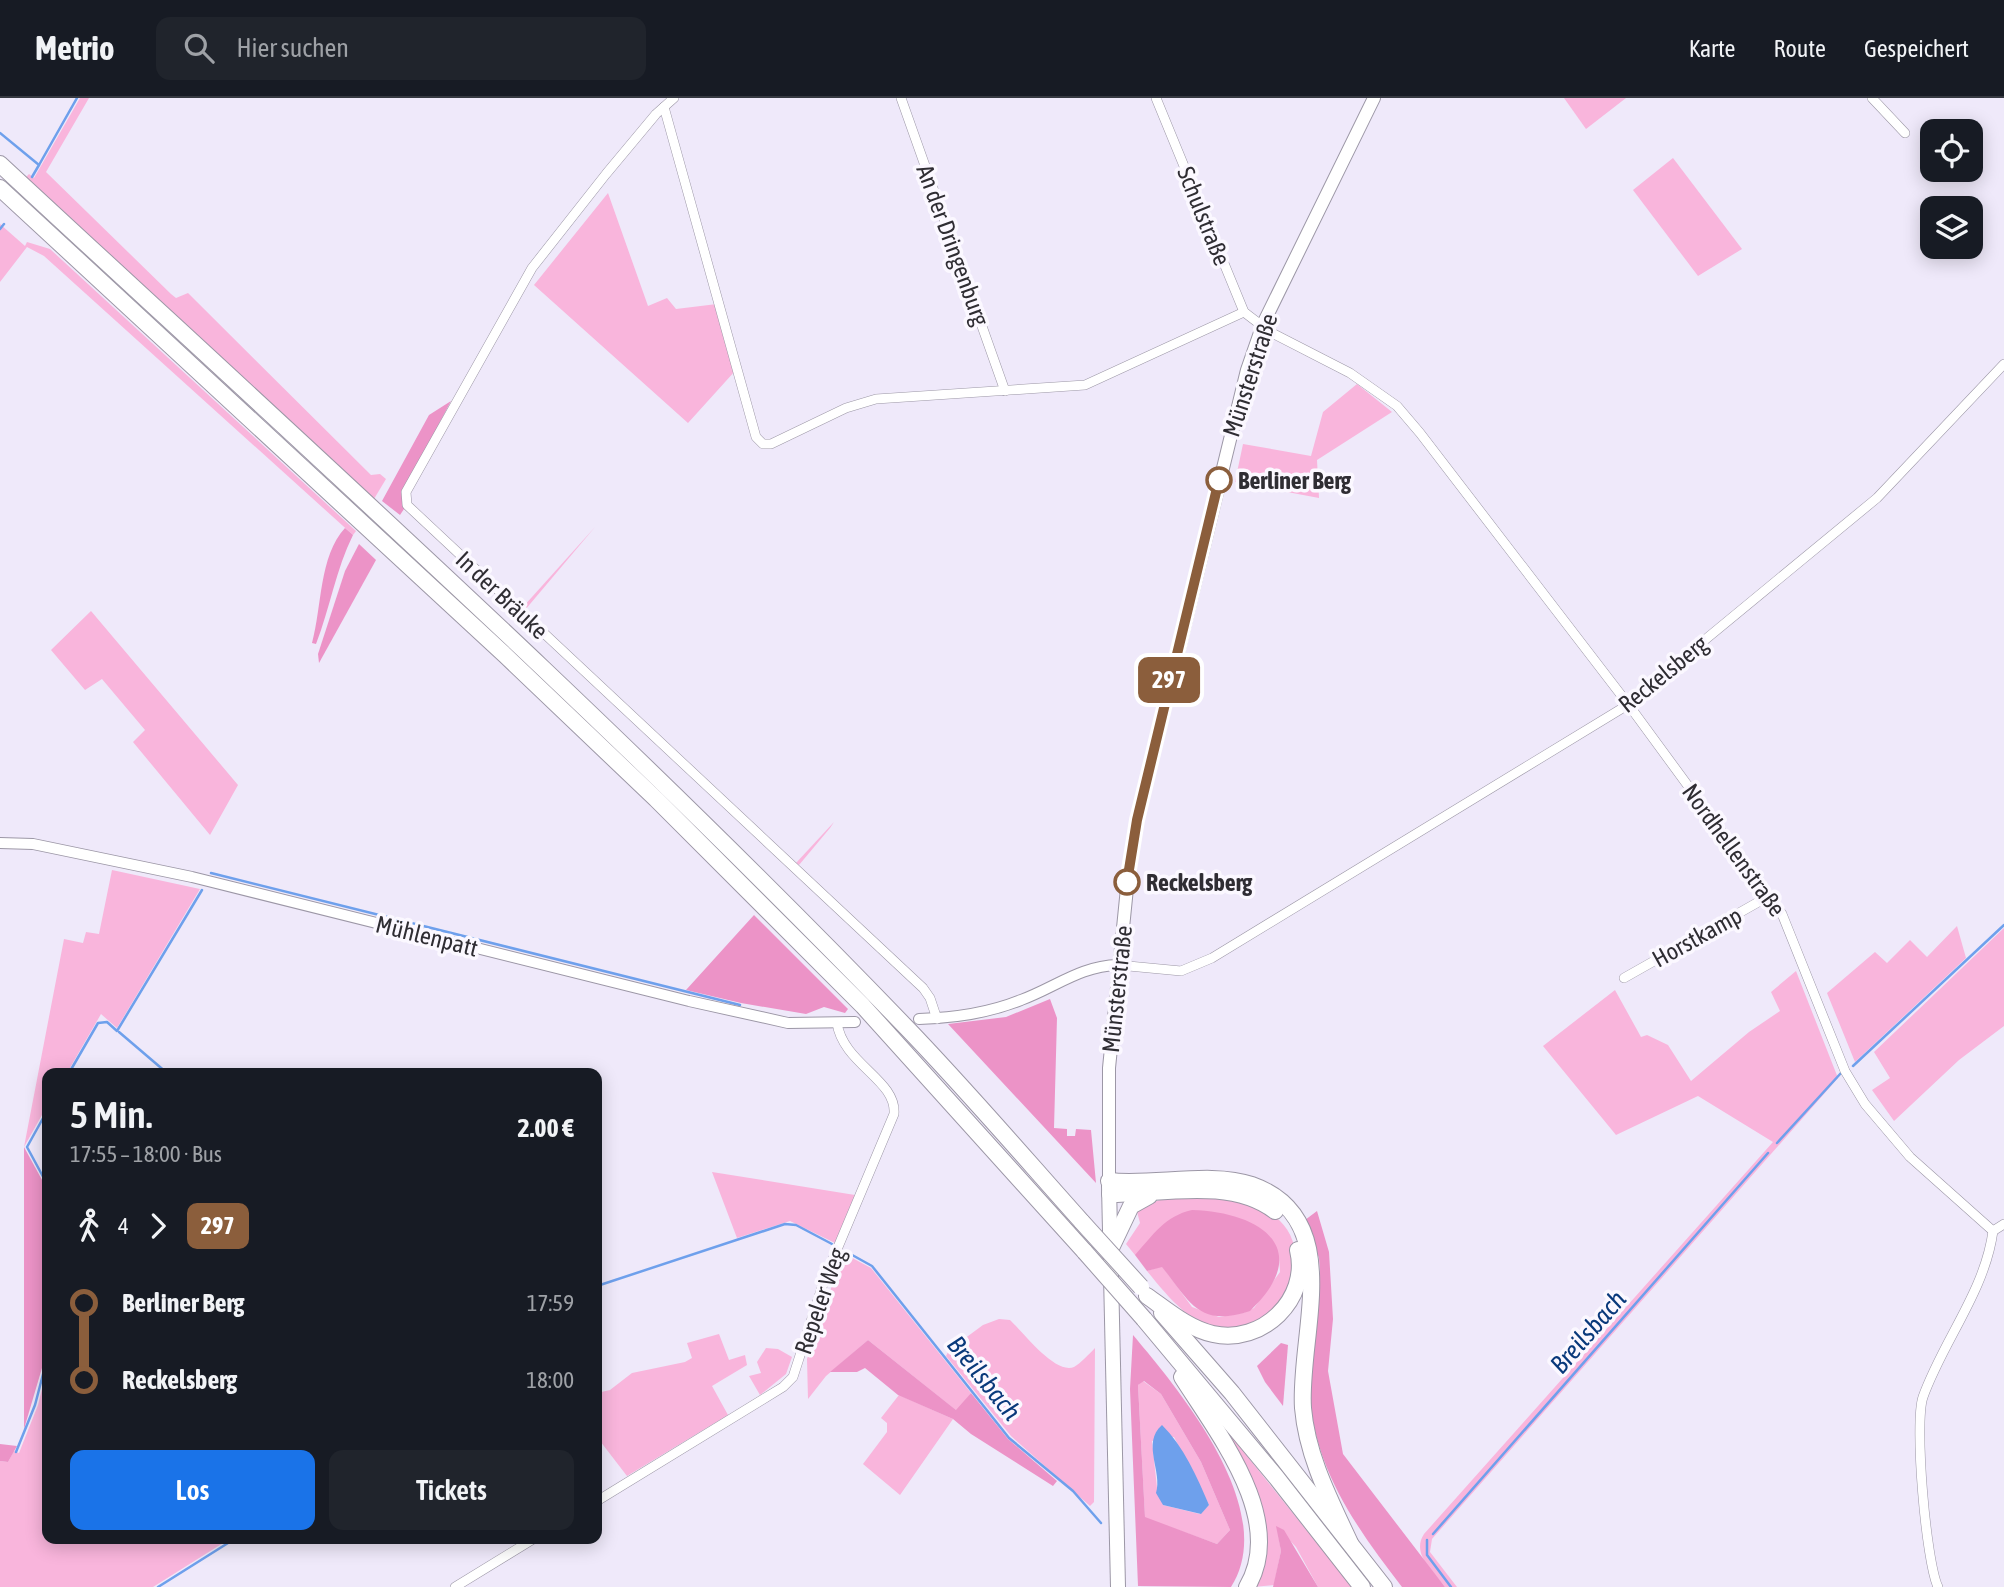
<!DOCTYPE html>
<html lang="de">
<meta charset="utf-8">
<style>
body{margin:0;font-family:"Asap Condensed",sans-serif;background:#20242c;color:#f1f3f6;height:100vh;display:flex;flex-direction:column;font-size:26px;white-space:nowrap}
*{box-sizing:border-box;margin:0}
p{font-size:23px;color:#9ea1a6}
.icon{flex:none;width:38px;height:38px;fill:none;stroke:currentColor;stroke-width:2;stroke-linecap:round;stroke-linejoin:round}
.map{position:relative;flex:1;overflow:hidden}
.drawer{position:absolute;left:42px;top:970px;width:560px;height:476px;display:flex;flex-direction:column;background:#171b24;border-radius:14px;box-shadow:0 4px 18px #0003}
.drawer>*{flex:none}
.badge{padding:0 14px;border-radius:10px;font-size:24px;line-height:46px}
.buttons{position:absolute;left:1920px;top:21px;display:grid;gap:14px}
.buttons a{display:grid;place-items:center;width:63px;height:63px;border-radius:14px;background:#171b24;box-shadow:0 4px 18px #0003;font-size:35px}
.map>.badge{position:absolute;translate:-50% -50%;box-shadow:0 0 0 4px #fff}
.legs{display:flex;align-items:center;gap:10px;height:77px;padding:0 28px;font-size:23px}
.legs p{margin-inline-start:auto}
.head{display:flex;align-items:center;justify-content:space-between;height:119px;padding:0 28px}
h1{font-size:38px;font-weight:600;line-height:52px}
.primary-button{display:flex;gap:14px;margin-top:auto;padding:14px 28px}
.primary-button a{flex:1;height:80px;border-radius:14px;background:#1a73e8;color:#fff;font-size:28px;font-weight:600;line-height:80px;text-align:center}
.primary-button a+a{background:#20242c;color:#f1f3f6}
ul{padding:0 28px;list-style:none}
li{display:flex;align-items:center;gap:24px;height:77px;font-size:26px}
li i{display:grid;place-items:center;width:10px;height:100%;margin:0 9px;background:currentColor}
li i::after{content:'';width:18px;height:18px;margin:-9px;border:5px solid;border-radius:50%;background:#171b24}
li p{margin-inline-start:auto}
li:first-child i{background:linear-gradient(#0000 50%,currentColor 0)}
li:last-child i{background:linear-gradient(currentColor 50%,#0000 0)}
header{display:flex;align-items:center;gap:42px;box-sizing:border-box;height:98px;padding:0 35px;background:#171b24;border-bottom:2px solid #363941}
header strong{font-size:33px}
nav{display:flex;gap:38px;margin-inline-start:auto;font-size:24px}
.search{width:490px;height:63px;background:#20242c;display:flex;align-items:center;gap:18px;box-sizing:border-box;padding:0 24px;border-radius:14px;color:#9ea1a6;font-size:26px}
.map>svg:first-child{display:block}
.green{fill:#f9b5dc;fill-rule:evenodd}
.forest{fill:#ec93c7;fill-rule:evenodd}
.water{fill:#6ea0ec}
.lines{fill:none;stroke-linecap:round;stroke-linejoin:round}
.stream{stroke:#6ea0ec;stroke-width:2.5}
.minor-casing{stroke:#9c97a6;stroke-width:10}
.tertiary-casing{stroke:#9c97a6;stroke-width:12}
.secondary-casing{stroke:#9c97a6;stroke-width:14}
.primary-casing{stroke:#9c97a6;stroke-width:16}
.motorway-casing{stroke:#9c97a6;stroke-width:18}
.minor{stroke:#fff;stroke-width:9}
.tertiary{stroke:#fff;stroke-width:10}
.secondary{stroke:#fff;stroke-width:12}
.primary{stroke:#fff;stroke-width:14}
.motorway{stroke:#fff;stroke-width:16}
.motorway-bridge-casing{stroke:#9c97a6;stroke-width:18;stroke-linecap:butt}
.motorway-bridge{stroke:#fff;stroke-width:16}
.line-1-casing{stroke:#fff;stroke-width:16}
.line-1{stroke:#8b5e3c;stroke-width:10}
.stop-1-dot{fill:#fff;stroke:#8b5e3c;stroke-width:3.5}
.labels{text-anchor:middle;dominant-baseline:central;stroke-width:7;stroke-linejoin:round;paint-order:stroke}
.street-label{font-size:24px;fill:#2f2d33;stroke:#fbf8ff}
.stop-label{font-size:24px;font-weight:bold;fill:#2f2d33;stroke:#fbf8ff;text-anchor:start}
.water-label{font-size:26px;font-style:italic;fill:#09397b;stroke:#fbf8ff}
</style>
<header>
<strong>Metrio</strong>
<div class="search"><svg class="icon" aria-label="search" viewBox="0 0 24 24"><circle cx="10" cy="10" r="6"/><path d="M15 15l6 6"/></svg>Hier suchen</div>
<nav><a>Karte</a><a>Route</a><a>Gespeichert</a></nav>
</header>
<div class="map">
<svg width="2004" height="1489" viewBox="0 0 2004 1489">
<rect width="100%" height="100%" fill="#efe9fa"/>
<g class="green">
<polygon points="80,0 89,0 46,74 171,196 176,200 188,195 371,377 380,376 386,381 374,401 26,79 29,76 34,80"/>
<polygon points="1564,0 1626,0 1586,31"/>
<polygon points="1673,60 1742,151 1698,178 1633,92"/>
<polygon points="608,95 648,208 667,200 676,211 717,206 735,273 688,325 534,187"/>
<polygon points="0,126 25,148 27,144 50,151 356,433 353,437 44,158 27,149 0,184"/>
<polygon points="1357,286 1392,314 1317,362 1319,400 1235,384 1243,346 1311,358 1323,314"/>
<polygon points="595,429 525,512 523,509"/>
<polygon points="91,513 238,687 210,737 133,644 145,632 102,581 85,592 51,552"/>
<polygon points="834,724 830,730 799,767 796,765"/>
<polygon points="112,772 200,791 117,930 101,916 67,975 47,975 47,1008 24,1049 64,841 83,845 86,834 99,836"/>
<polygon points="1957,828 1966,860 1855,964 1827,895 1875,854 1887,865 1910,842 1927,859"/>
<polygon points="2004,830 2004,928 1959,962 1894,1023 1872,992 1890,980 1874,954"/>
<path d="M1796 873 1838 980 1432 1441 1430 1454 1457 1489H1445C1433 1473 1411 1456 1424 1436L1773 1044 1698 998 1616 1037 1543 948 1615 892 1641 939 1647 937 1668 947 1691 983 1749 934 1780 913 1771 894Z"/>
<polygon points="712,1074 855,1097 835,1145 790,1123 737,1140"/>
<path d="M1197 1099C1234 1099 1292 1108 1295 1156 1296 1170 1288 1189 1285 1204 1275 1211 1261 1225 1250 1229 1202 1242 1174 1206 1147 1173L1162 1168 1192 1209 1219 1219 1243 1215 1254 1210 1280 1174 1279 1159 1135 1157 1126 1146 1140 1125 1136 1110 1163 1101Z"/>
<polygon points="843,1155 871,1170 971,1295 957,1313 868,1242 826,1278 808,1301 807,1261"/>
<path d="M999 1221 1010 1222C1023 1234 1055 1277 1074 1269 1081 1265 1089 1256 1095 1250L1094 1404 1090 1408 1011 1338 946 1258 956 1238 964 1241 983 1227Z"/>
<polygon points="719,1236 729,1262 745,1257 747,1267 712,1288 728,1317 627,1378 597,1339 597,1295 610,1292 632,1275 685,1264 692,1260 687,1245"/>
<polygon points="766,1250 778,1251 792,1259 786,1276 760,1297 749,1278 761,1275 757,1264"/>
<polygon points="47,1271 47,1440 231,1440 153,1489 0,1489 0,1363 8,1364 14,1353 19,1355 38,1307"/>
<path d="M1143 1283 1161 1296 1201 1364 1230 1432 1217 1446 1145 1420 1138 1287ZM1174 1339 1209 1407 1200 1416 1163 1407 1157 1390 1152 1343Z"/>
<polygon points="899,1297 953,1321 900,1397 863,1366 887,1334 887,1325 881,1320"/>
<polygon points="1223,1328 1352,1489 1318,1489 1296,1449 1277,1429 1281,1453 1274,1487 1253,1489 1264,1464"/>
</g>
<g class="forest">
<polygon points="451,303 407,387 406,408 400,417 382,403 429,317"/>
<path d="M345 430 353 437C336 471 330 510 316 546L312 545C322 509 319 458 345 430Z"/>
<polygon points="359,446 376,462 319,565 318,556 345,473"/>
<polygon points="754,817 848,911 845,915 824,909 806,916 741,905 686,892"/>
<polygon points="1050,901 1057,920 1054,1030 1067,1031 1067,1038 1075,1038 1076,1031 1091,1032 1096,1085 948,926 1006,919"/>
<polygon points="24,1049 47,1091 47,1253 24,1331"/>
<path d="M1192 1112C1261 1114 1315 1151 1250 1213 1199 1230 1190 1204 1162 1169L1147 1173 1135 1157C1153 1137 1165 1118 1192 1112Z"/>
<path d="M1317 1113 1329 1154 1333 1221 1328 1273 1343 1356 1445 1489H1402C1355 1428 1308 1363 1310 1282 1312 1246 1317 1210 1320 1174L1319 1160 1305 1122Z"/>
<path d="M1133 1237C1180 1293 1280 1412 1231 1489L1138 1488 1130 1291ZM1144 1283 1161 1296 1201 1364 1230 1432 1217 1446 1145 1419 1138 1287Z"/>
<polygon points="868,1242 956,1312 971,1295 1008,1341 1057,1383 1053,1388 971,1336 953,1321 898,1297 865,1270 857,1274 830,1274"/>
<polygon points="1281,1245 1288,1247 1283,1308 1265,1284 1257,1268"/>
<polygon points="0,1346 17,1348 8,1364 0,1363"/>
<polygon points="1276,1428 1284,1432 1318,1489 1273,1489 1281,1453"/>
</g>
<path class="water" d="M1162 1327C1184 1349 1197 1379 1209 1407L1201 1416 1163 1407 1156 1395C1163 1374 1141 1345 1162 1327Z"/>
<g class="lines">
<g class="stream">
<polyline points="0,35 39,67 32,79"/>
<polyline points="39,67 77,0"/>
<polyline points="0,131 4,126"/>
<polyline points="211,775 740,907"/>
<polyline points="119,934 167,975"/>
<polyline points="1853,968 2004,827"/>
<polyline points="69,975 98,925 107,924 117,933 202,792"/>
<polyline points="47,1013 27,1049 47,1086"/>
<polyline points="1777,1045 1841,975"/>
<polyline points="845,1153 872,1168 1009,1340 1073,1393 1101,1425"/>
<polyline points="597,1188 785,1126 796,1127 832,1146"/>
<polyline points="16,1354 35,1307 47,1261"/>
<polyline points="1433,1436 1768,1055"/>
<polyline points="1427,1442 1427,1457 1451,1489"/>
<polyline points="158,1489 236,1440"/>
</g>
<g class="minor-casing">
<g id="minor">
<polyline points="674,0 656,16 606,76 532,170 406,394 407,407 923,890 930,900 937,921"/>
<polyline points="901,0 1005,293"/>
<polyline points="1156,0 1244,214 1270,234 1350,275 1397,308 1420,335 1628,606 1782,816 1845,973 1865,1006 1910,1059 1993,1133"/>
<polyline points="1872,0 1905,35"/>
<polyline points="664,9 756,339 763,346 771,346 846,310 876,301 1085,287 1244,214"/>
<polyline points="1118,867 1181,873 1212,860 1621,611 1877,400 2004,266"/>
<polyline points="1624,880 1769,798"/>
<polyline points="1993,1133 2004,1126"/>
<path d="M597 1403 783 1289 793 1279 825 1180 894 1016C897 982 843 966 837 925"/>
<polyline points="455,1489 535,1440"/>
<path d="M1938 1489C1926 1464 1914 1325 1923 1299 1943 1243 1985 1193 1993 1133"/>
</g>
</g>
<g class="tertiary-casing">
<g id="tertiary">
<polyline points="0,745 33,746 192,779 689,903 788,925 855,924"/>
<path d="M919 921C954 920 989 915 1021 902 1056 889 1080 868 1118 867"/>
</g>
</g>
<g class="secondary-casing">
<polyline id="secondary" points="1109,1083 1109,970 1128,780 1137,722 1247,272 1263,226 1374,0"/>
</g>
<g class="primary-casing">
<polyline id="primary" points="1109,1088 1118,1489"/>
</g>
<g class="motorway-casing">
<g id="motorway">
<path d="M0 66C305 349 615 627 904 927 965 990 1023 1058 1082 1124"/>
<polyline points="0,90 506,558 656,701 863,908 1085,1154"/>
<path d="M1109 1083C1153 1088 1211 1073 1252 1087 1347 1121 1298 1237 1303 1310 1307 1358 1330 1402 1350 1445"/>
<path d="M1110 1096C1161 1096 1231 1079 1275 1113"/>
<polyline points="1111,1150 1131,1108 1149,1098"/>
<path d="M1147 1198C1167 1212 1189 1231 1213 1236 1262 1247 1310 1201 1298 1152"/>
<polyline points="1162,1215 1232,1295 1384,1489"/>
<polyline points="1144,1221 1276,1379 1362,1489"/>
<path d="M1182 1279C1218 1336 1287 1422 1247 1489"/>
</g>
</g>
<use href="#minor" class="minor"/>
<use href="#tertiary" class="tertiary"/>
<use href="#secondary" class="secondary"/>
<use href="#primary" class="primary"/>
<use href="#motorway" class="motorway"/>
<g class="motorway-bridge-casing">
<g id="motorway-bridge">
<polyline points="1082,1124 1141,1189"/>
<polyline points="1085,1154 1144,1221"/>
</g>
</g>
<use href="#motorway-bridge" class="motorway-bridge"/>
</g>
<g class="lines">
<g class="line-1-casing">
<polyline id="line-1" points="1127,784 1137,722 1219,382"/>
</g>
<use href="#line-1" class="line-1"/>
</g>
<g class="stop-1-dot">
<circle cx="1219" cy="382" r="12"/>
<circle cx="1127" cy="784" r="12"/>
</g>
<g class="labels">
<g class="street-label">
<text transform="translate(1204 118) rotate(68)">Schulstraße</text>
<text transform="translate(953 147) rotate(70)">An der Dringenburg</text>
<text transform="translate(1250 277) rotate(-72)">Münsterstraße</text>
<text transform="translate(502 497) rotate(43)">In der Bräuke</text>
<text transform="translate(1663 576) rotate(-39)">Reckelsberg</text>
<text transform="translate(1734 752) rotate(54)">Nordhellenstraße</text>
<text transform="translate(427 838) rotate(14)">Mühlenpatt</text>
<text transform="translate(1697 839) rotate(-29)">Horstkamp</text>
<text transform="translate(1117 891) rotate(-84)">Münsterstraße</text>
<text transform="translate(820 1203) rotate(-71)">Repeler Weg</text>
</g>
<g class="stop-label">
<text x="1238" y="382">Berliner Berg</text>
<text x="1146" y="784">Reckelsberg</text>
</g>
<g class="water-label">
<text transform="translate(1588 1234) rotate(-49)">Breilsbach</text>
<text transform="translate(984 1280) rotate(51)">Breilsbach</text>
</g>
</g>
</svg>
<div class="buttons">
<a><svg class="icon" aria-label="locate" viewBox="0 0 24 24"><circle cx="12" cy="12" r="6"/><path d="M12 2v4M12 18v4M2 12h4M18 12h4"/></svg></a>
<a><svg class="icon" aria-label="layers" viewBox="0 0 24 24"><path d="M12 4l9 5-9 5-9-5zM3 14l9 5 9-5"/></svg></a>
</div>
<b class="badge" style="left:1169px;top:582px;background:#8b5e3c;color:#fff">297</b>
<section class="drawer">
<div class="head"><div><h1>5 Min.</h1><p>17:55 – 18:00 · Bus</p></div><b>2.00 €</b></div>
<div class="legs"><svg class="icon" aria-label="walk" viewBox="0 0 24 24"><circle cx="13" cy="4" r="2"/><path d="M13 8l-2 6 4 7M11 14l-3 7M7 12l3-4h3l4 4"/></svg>4<svg class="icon" aria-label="forward" viewBox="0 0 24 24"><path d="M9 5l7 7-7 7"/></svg><b class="badge" style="background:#8b5e3c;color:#fff">297</b></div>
<ul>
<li><i style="color:#8b5e3c"></i><b>Berliner Berg</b><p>17:59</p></li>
<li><i style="color:#8b5e3c"></i><b>Reckelsberg</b><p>18:00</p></li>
</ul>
<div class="primary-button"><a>Los</a><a>Tickets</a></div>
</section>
</div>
